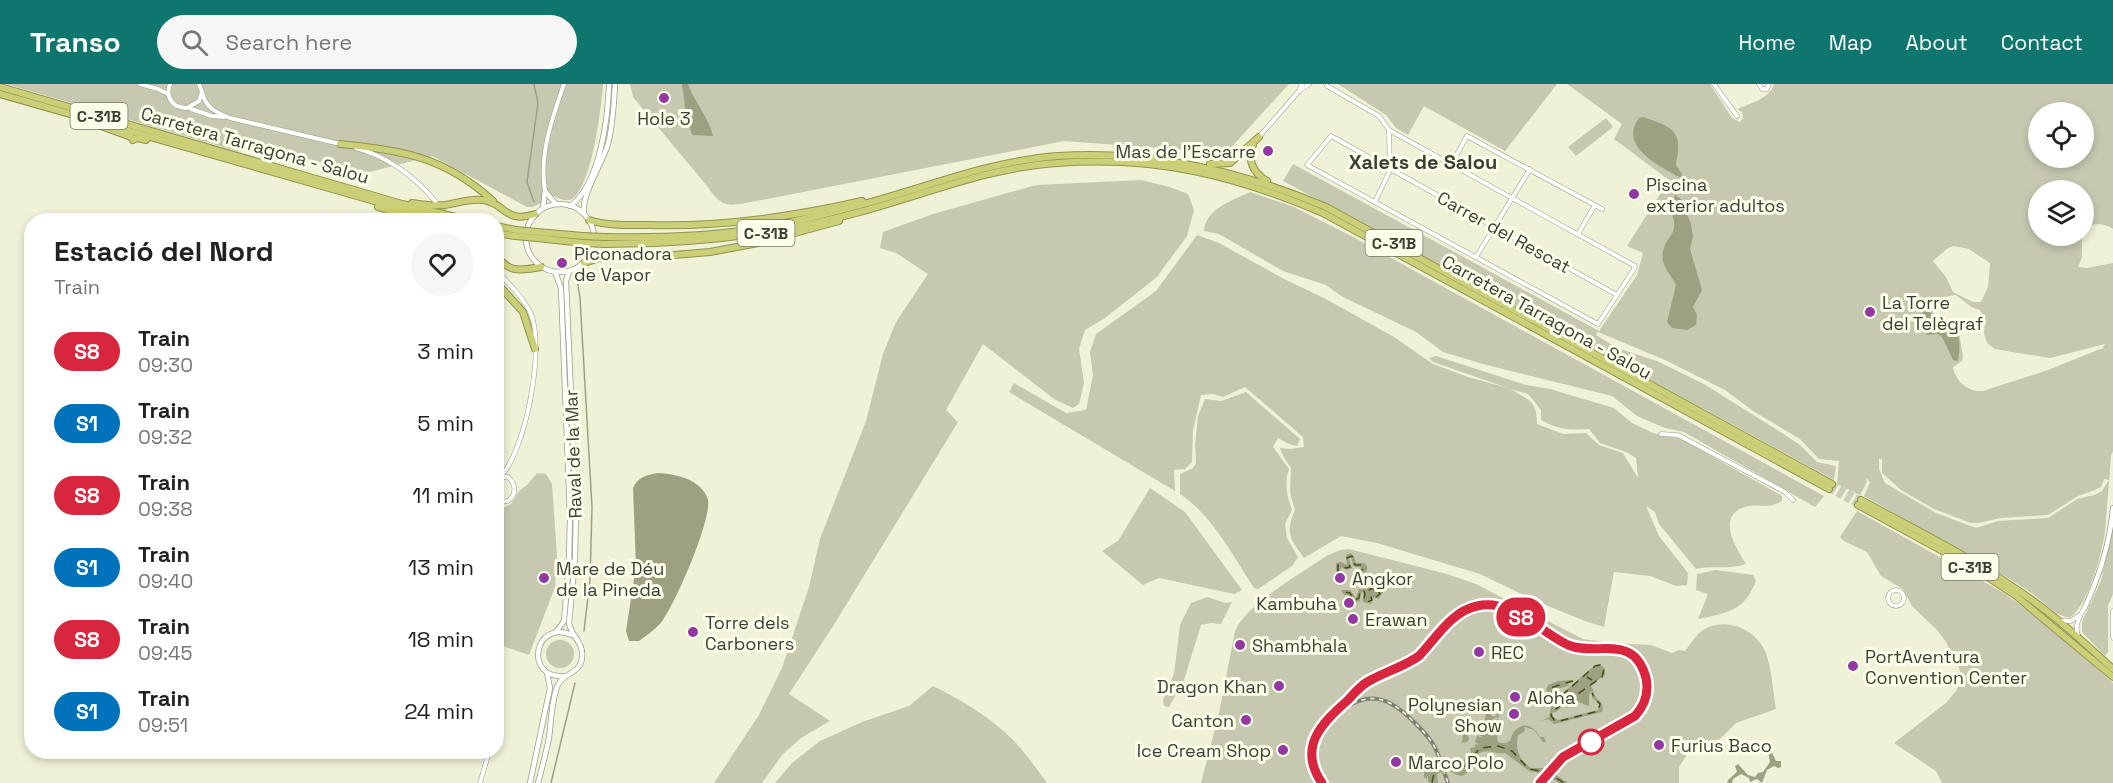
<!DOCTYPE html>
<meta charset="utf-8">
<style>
body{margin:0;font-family:"Space Grotesk",sans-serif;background:#f6f6f6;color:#222;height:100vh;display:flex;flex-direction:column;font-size:22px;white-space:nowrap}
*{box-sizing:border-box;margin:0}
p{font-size:20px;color:#767676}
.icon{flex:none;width:33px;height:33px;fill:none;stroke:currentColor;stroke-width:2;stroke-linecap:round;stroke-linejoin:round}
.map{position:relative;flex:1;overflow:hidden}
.drawer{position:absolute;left:24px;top:129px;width:480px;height:546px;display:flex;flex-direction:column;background:#fff;border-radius:24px;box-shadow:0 3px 9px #0003}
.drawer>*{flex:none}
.badge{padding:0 12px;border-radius:20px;font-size:21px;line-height:39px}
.buttons{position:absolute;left:2028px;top:18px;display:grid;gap:12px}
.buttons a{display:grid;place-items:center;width:66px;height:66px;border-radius:50%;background:#fff;box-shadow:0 3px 9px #0003;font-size:30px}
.map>.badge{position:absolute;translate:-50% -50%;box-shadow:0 0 0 3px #fff}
.round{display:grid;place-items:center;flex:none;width:63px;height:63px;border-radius:32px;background:#f6f6f6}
.head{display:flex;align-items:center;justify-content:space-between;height:102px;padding:0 30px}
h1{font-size:28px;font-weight:600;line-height:45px}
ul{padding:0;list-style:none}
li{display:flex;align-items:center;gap:18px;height:72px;padding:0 30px}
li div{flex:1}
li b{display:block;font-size:22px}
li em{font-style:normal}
li .badge{min-width:66px;font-weight:700;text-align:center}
header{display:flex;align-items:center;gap:36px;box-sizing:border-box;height:84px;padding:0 30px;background:#0f766e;color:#fff}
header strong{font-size:28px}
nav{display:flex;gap:33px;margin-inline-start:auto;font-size:21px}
.search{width:420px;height:54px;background:#f6f6f6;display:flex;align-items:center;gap:15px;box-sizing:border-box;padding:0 21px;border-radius:33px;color:#767676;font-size:22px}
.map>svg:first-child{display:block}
.green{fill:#c6c9b0;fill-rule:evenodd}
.water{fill:#9ea181;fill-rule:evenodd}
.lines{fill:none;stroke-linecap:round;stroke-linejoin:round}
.stream{stroke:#9ea181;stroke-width:1.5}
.canal{stroke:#9ea181;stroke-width:4.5}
.ferry{stroke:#4b4e16;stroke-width:1.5;stroke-dasharray:8 6;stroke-linecap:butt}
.minor-tunnel{stroke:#cbceb6;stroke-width:4;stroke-dasharray:4 2;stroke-linecap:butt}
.trunk-tunnel{stroke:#cbceb6;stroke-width:6;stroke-dasharray:6 3;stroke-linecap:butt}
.minor-casing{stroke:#9b9d84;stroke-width:5}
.tertiary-casing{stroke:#9b9d84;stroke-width:6}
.trunk-casing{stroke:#90944b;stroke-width:8}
.minor{stroke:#fff;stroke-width:4}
.tertiary{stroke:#fff;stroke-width:4.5}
.trunk{stroke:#cacf78;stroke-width:6}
.rail-casing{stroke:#7e8070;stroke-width:4}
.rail{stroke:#fcffe9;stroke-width:1.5;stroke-dasharray:4.5;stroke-linecap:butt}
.trunk-bridge-casing{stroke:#90944b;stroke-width:8;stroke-linecap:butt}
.trunk-bridge{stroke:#cacf78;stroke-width:6}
.line-casing{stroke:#fff;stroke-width:14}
.line{stroke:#d7263d;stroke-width:9}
.poi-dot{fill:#9437a2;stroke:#fcffe9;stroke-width:2}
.stop-dot{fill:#fff;stroke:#d7263d;stroke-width:3}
.labels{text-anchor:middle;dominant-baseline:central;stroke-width:6;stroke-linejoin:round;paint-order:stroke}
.shield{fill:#fcffe9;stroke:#76786a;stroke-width:1.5}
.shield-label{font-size:16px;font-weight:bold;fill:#3d3e34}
.poi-label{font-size:18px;fill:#3d3e34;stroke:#fcffe9;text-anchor:start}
.street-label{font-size:18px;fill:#3d3e34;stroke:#fcffe9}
.neighbourhood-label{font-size:20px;font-weight:bold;fill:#3d3e34;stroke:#fcffe9}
</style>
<header>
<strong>Transo</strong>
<div class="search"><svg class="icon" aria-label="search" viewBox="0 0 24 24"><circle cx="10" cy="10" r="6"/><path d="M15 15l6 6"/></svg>Search here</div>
<nav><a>Home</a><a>Map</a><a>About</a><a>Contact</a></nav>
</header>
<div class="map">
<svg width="2113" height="699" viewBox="0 0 2113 699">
<rect width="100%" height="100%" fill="#eff2d7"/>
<g class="green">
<path d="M6 0H603V2C601 25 592 102 572 115 566 118 560 115 554 112L533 123H527L432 72 362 90 279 67H237Z"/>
<path d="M630 0H1289L1226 69 1064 57 762 116C734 120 724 129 707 102L633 13Z"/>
<polygon points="1338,0 1557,0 1505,67 1424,22 1408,51 1396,44 1386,31"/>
<path d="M1567 0H1710L1732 34 1740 38 1743 34 1742 28 1737 25C1749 20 1771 14 1774 0H2113V145C2105 139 2092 139 2084 144V106H2038V152H2082V173L2078 183 2087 184 2113 179V367L2111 372 2105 448C2102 469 2088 523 2069 534L2057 530 2033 510 2008 494 1864 412 1870 398 1866 394 1867 398 1860 411 1837 400 1839 377 1819 375 1800 355 1753 327 1725 306 1665 276 1598 248 1596 251 1617 264 1657 277 1704 300 1782 349 1800 361 1817 378 1836 382 1834 396 1590 263 1594 254 1589 261 1283 97 1293 80 1599 247 1637 191 1643 169 1627 162 1669 96 1614 55 1622 40ZM2038 28H2084V74H2038ZM1954 162 1969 165 1990 179 1988 203 1981 218H1973L1953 208 1946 193 1933 177 1948 164ZM1955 211C1965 217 1970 224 1980 226L1985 237 1984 250 1987 259 1995 265 2050 274 2105 260 2103 264 2048 286 1983 307C1969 308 1956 299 1953 283L1962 277 1963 273 1958 242 1951 236H1937L1933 228 1934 218 1939 214ZM1879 375 1882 376V389L1901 406 1934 425 1971 439H1979L2000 434 2048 431 2078 412 2095 406 2101 403 2104 395 2109 396 2102 407 2094 411 2077 415 2048 434 1998 437 1976 444 1936 429 1885 399 1879 385Z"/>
<polygon points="1606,34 1613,43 1576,72 1568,63"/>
<polygon points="1141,96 1170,103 1188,110 1194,126 1187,152 1157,193 1105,234 1085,246 1079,265 1084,299 1079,320 1073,324 1054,315 983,260 946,326 958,338 835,539 789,610 830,637 801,654 782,671 762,699 714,699 759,631 782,584 809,503 820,455 866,337 883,270 896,238 928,190 896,169 880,164 883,148 933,130 1036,101"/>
<path d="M1250 108 1294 123 1353 153 1824 412 1815 423 1684 348 1665 344 1637 332 1612 312 1483 280 1443 268 1416 248 1341 212 1326 201 1283 187 1219 150 1204 147C1206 124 1232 117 1250 108Z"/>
<path d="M1197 151 1219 159 1286 196 1324 214 1394 253 1433 280 1468 293 1508 304 1433 278 1429 274 1436 272 1526 301 1550 305 1614 324 1632 339 1653 349 1681 355 1782 412V417C1769 425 1762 420 1749 422 1715 429 1734 461 1746 480 1729 486 1713 481 1696 485L1659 440 1655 428 1646 422 1659 452 1688 489 1687 501 1676 502 1650 492 1614 488 1604 543 1585 537 1536 517 1480 490 1377 459 1341 452 1304 474C1290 455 1285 449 1295 426L1290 409 1291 384 1283 372 1280 364 1290 365 1304 363 1303 353 1245 303 1223 313 1213 310 1201 311 1193 346 1192 378 1185 385 1174 386 1175 407 1009 308 1014 299 1066 329 1086 326 1093 291 1090 268 1096 250 1156 207ZM1511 305 1528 310 1541 326V336C1559 346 1569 346 1589 345L1600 359 1626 368 1636 374 1638 394 1623 369 1599 361 1586 349 1563 350 1537 340C1537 316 1529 317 1511 305Z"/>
<path d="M1246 308 1300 355 1297 362 1289 360 1278 354 1273 363 1289 385C1284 399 1287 412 1292 426L1285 440 1287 454 1298 473 1292 482 1258 505 1254 504C1233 472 1213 432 1180 410V390L1193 384 1196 379 1195 361 1198 332 1205 315 1221 317Z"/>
<polygon points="537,389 546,390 552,400 557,472 555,503 529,571 497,560 496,435 499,426 511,420 519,407 527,401"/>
<polygon points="1150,404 1185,428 1242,506 1234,510 1159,494 1143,501 1102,467 1118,457"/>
<polygon points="1857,427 2004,509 2042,537 2113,599 2113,699 1942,699 1936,687 1894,659 1946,619 1956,607 1962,595 1959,584 1946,558 1937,546 1912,522 1903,505 1881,492 1867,468 1844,457 1840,453"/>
<polygon points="2113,441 2113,510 2108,522 2108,568 2105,572 2082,548 2082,538 2101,497"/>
<path d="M1349 465 1447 490 1476 500 1583 555 1612 559 1651 561 1672 569 1679 566 1685 567C1689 562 1694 554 1699 549 1722 530 1756 544 1766 569 1772 587 1773 607 1776 625L1736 639 1720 655 1691 664 1679 683V699H1201L1219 629 1235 547C1247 519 1301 490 1326 472L1340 466Z"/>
<path d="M1716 486 1753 491 1756 497C1744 527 1728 529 1698 535L1708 510 1696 506 1697 490Z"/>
<polygon points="1207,513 1226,519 1232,518 1221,540 1211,539 1201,541 1184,596 1169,623 1164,622 1163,616 1174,590 1180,541 1191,519"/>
<circle cx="560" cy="570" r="14"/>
<path d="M933 602C961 616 989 632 1012 655 1025 668 1036 684 1047 699H775L792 679 820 657 862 638 909 622Z"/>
</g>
<g class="water">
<path d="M682 0H688C694 18 709 33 713 52L692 51 686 31Z"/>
<path d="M1644 33C1660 40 1681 42 1678 67 1678 72 1676 75 1676 81L1682 90 1681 94C1659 82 1618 62 1639 34Z"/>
<path d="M1675 111 1681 115 1691 140 1693 152 1690 165 1702 206 1693 223 1697 231 1696 241 1687 246 1672 244 1667 238 1676 201C1669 187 1657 179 1665 161 1667 155 1673 151 1674 144 1676 131 1665 126 1675 111Z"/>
<path d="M1926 226H1929C1935 241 1937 236 1951 237 1960 245 1961 264 1958 277L1953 276 1942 253 1938 250 1927 251 1919 234 1922 229Z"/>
<path d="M658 389C675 390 702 395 708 416 712 435 674 524 660 540 654 546 646 552 639 557H629L626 547 636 482 633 404C638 393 646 391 658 389Z"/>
<polygon points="1350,469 1354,472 1356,479 1364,479 1367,482 1367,487 1363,490 1359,488 1358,491 1365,494 1371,493 1383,508 1379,515 1374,513 1371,520 1363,518 1363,508 1361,509 1360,517 1354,519 1350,515 1349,511 1344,511 1341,506 1350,506 1356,514 1359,505 1367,505 1369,503 1373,503 1370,499 1365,500 1354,493 1354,486 1362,484 1353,482 1351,473 1349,475 1352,484 1347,486 1341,483 1340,488 1336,489 1336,479 1341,478 1347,481 1346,471"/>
<path d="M1600 580 1605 585V591L1591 601 1596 614 1601 618 1603 624 1602 628 1554 640 1548 635 1541 637 1549 633 1552 618 1546 606 1548 601 1558 597 1572 596 1573 598 1566 600 1570 601 1552 607 1555 612H1559L1594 582ZM1591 607 1593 615 1600 620 1598 626 1558 636 1553 633 1552 629 1556 628 1563 622 1568 624 1571 620 1575 617 1589 622V611Z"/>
<path d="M1484 623 1488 625 1492 633 1497 631 1494 625 1496 624 1499 630 1496 646 1498 658C1502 659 1505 660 1508 658 1513 655 1510 653 1513 649 1522 637 1533 640 1540 653H1544L1546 658H1543L1534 646 1525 643 1524 648 1518 651C1515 665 1519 676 1531 684H1546L1568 699H1559L1545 690 1529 687 1505 669C1494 671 1487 663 1477 671 1472 676 1470 691 1461 692 1457 692 1451 687 1447 686L1437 690 1438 699 1428 698V690L1427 695 1424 693V680L1434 684 1447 681 1459 682 1471 668 1470 664 1475 663V660L1479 661 1475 658 1477 652 1485 654 1477 650V648L1471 649 1470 646 1466 647 1469 655 1467 658 1462 659 1464 640 1472 636 1483 643 1491 652 1494 651V641L1498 633 1493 635Z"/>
<polygon points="1768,659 1771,660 1769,662 1776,677 1781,677 1781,683 1778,684 1774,682 1767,686 1762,699 1757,695 1750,698 1749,694 1741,690 1733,695 1732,699 1727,699 1728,696 1737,688 1735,682 1738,680 1748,691 1755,693 1758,689 1763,688 1770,678 1767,663 1764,663"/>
</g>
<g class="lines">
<g class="stream">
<polyline points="534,0 538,19 527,98 534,118"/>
<polyline points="577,195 580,214 592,423 590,496 584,547"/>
<polyline points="551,699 575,599"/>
</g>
<polygon class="canal" points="1488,631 1490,633 1492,642 1490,645 1486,641"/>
<g class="ferry">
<polyline points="1338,488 1338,481 1346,484 1350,483 1347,474 1352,472 1355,481 1362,481 1364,484 1362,486 1357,487 1355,491 1364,497 1371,497 1380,510 1376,513 1374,506 1371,504 1369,507 1372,516 1367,518 1364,515 1365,510 1364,507 1360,507 1359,514 1355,516 1353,515 1350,509 1344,508 1343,505"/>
<polyline points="1587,593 1592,596"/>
<polyline points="1573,597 1553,603 1550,607 1555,614 1560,613 1595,582 1600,581 1604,585 1602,593 1553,627 1551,631 1554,636 1560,637 1598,627 1600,620 1594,614 1592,609"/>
<path d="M1432 699C1434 678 1448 686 1462 685L1480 664 1498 662 1512 667 1529 685 1546 688 1564 699"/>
</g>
<polyline class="minor-tunnel" points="439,121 453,136"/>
<g class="trunk-tunnel">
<polyline points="1832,400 1861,416"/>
<polyline points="1829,405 1858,421"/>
</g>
<g class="minor-casing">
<g id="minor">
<polyline points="140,0 158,5 168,10"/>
<path d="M170 0C165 14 173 24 187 24L199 17 202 8 199 0"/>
<polyline points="1302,0 1299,7 1309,0"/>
<polyline points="1714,0 1737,32"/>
<polyline points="1759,0 1762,5 1767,5 1769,0"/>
<polyline points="1327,2 1379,32 1389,46 1390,86 1375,118"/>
<path d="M202 8C206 24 215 28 230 34L340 60"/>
<polyline points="191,25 212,32 224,33"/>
<polyline points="1389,46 1635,182 1634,185 1598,240 1307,81 1331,52 1617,211"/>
<polyline points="1259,53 1299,7"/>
<path d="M356 64C389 73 414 92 436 118"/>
<polyline points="1451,81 1467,52 1602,125"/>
<path d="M545 107C539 70 552 35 564 0"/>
<polyline points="1578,150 1595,121"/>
<polyline points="1476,173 1530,85"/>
<path d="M496 186C508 199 524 214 531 230 545 265 526 365 501 392"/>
<polyline points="1661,350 1678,351 1785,408 1793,416"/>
<path d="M496 393H508C516 400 517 410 508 417L496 418"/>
<circle cx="1896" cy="514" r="8"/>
<polyline points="2113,527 2113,554"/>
<polyline points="2059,537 2071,537 2079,531"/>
<path d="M2078 551C2074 541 2080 532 2085 523"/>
<polyline points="480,699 489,668"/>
</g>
</g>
<g class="tertiary-casing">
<g id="tertiary">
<polyline points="545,107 556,120"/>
<circle cx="560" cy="154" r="34"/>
<path d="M570 122C600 101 608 34 609 0"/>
<polyline points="543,124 545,107"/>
<path d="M584 130C581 110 602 81 608 60 613 41 614 20 615 0"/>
<polyline points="555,188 561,204 570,432 569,477 564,537 556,548"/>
<path d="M2085 523C2100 491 2110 459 2113 424"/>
<path d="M565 592C523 596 534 534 572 551"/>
<polyline points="530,699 550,604 547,589"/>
<path d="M538 699C542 684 546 669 549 654 551 639 552 610 559 599 566 588 581 589 582 573 584 559 571 552 569 539L575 476 576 423 566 197 569 188"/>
</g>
</g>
<g class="trunk-casing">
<g id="trunk">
<polyline points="0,3 402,120 468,136"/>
<polyline points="0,10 441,136"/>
<polyline points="101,42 131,53 133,56 137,54 146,56"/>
<path d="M340 60C402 66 445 73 493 117"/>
<path d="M1253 61C1247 76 1253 89 1267 97"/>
<polyline points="1210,80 1230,79 1259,53"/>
<path d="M412 119C424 121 434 122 445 121 458 119 470 114 483 116 506 119 504 140 535 130"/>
<polyline points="378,123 419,136"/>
<path d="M589 136C608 142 628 141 648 141 720 143 792 133 862 117"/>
<polyline points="496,142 516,146"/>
<polyline points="537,148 583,152"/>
<polyline points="496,149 515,152"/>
<path d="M605 153C655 154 704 153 754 145 788 140 822 131 856 122 923 105 988 77 1058 72 1151 66 1241 87 1326 123L1832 400"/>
<polyline points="537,154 583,159"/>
<path d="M605 160C692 160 776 151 860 128 926 110 990 83 1058 79 1156 72 1234 91 1323 129L1829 405"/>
<path d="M496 171C510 190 520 186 541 183"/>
<polyline points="584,179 599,174 662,172 710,168 758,159 839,137"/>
<polyline points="496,198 523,228 535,265"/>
<path d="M1861 416C1912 444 1965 470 2013 503 2049 526 2081 556 2113 585"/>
<polyline points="1858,421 1972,483 2015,511 2113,593"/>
</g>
</g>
<use href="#minor" class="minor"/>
<use href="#tertiary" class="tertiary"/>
<use href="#trunk" class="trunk"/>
<g class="rail-casing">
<g id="rail">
<path d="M1342 620C1351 612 1360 602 1370 596 1385 587 1405 584 1419 572 1439 554 1452 524 1481 521 1513 517 1540 548 1567 560 1590 571 1617 555 1636 576 1643 583 1646 591 1647 601 1648 615 1641 627 1630 636L1563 673 1540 699"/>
<path d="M1345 624C1374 605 1393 617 1415 639 1421 645 1428 652 1433 660 1440 672 1443 686 1448 699"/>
<path d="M1322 699C1302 671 1314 647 1336 626"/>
</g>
</g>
<use href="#rail" class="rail"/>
<g class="trunk-bridge-casing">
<g id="trunk-bridge">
<polyline points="516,146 537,148"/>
<polyline points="515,152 537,154"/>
<polyline points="583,152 605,153"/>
<polyline points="583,159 605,160"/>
</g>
</g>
<use href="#trunk-bridge" class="trunk-bridge"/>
</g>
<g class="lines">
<g class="line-casing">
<path id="line" d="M1322 699C1297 663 1322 639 1348 616 1355 608 1363 599 1373 595 1388 587 1405 582 1419 572 1436 554 1452 527 1477 522 1511 514 1540 548 1568 561 1596 573 1634 548 1646 594 1649 608 1645 621 1635 632L1563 673 1540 699"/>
</g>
<use href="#line" class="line"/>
</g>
<g class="poi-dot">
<circle cx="664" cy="14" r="6"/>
<circle cx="1268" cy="67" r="6"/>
<circle cx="1634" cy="110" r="6"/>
<circle cx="562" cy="179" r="6"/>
<circle cx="1870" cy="228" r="6"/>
<circle cx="544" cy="494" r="6"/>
<circle cx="1340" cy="494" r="6"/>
<circle cx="1349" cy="519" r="6"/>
<circle cx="1353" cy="535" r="6"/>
<circle cx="693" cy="548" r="6"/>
<circle cx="1240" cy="561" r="6"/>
<circle cx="1479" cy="568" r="6"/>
<circle cx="1853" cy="582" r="6"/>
<circle cx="1279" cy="602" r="6"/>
<circle cx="1515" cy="613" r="6"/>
<circle cx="1514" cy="630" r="6"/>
<circle cx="1246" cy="636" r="6"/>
<circle cx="1659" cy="661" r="6"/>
<circle cx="1283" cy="666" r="6"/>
<circle cx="1396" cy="678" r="6"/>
</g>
<circle class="stop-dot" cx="1591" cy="658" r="12"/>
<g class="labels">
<g class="shield">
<rect x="70.5" y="19" width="57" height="26" rx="4.5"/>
<rect x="737.5" y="136" width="57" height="26" rx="4.5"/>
<rect x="1365.5" y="146" width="57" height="26" rx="4.5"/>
<rect x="1941.5" y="470" width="57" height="26" rx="4.5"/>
</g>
<g class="shield-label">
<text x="99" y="32">C-31B</text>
<text x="766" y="149">C-31B</text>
<text x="1394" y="159">C-31B</text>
<text x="1970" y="483">C-31B</text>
</g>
<g class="poi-label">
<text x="664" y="34" text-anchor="middle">Hole 3</text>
<text x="1256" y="67" text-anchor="end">Mas de l'Escarre</text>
<text x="1646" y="100">Piscina<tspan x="1646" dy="21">exterior adultos</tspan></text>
<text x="574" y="169">Piconadora<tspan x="574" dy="21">de Vapor</tspan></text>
<text x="1882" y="218">La Torre<tspan x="1882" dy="21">del Telègraf</tspan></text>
<text x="556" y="484">Mare de Déu<tspan x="556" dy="21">de la Pineda</tspan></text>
<text x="1352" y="494">Angkor</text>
<text x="1337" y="519" text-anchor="end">Kambuha</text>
<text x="1365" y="535">Erawan</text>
<text x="705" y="538">Torre dels<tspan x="705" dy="21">Carboners</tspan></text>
<text x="1252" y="561">Shambhala</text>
<text x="1491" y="568">REC</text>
<text x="1865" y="572">PortAventura<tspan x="1865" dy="21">Convention Center</tspan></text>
<text x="1267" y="602" text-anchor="end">Dragon Khan</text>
<text x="1527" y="613">Aloha</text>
<text x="1502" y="620" text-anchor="end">Polynesian<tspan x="1502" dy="21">Show</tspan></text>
<text x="1234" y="636" text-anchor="end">Canton</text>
<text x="1671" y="661">Furius Baco</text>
<text x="1271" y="666" text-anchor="end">Ice Cream Shop</text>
<text x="1408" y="678">Marco Polo</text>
</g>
<g class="street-label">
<text transform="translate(255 61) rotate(16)">Carretera Tarragona - Salou</text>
<text transform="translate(1504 148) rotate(29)">Carrer del Rescat</text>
<text transform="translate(1547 233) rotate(29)">Carretera Tarragona - Salou</text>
<text transform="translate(573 370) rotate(-92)">Raval de la Mar</text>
</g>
<g class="neighbourhood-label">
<text x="1423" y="78">Xalets de Salou</text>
</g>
</g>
</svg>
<div class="buttons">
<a><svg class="icon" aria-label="locate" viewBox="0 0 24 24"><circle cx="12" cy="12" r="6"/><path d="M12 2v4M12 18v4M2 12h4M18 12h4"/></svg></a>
<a><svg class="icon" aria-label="layers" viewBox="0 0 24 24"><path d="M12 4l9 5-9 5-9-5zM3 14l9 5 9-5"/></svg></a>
</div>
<b class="badge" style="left:1521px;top:533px;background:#d7263d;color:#fff">S8</b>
<section class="drawer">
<div class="head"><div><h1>Estació del Nord</h1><p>Train</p></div><a class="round"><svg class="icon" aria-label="heart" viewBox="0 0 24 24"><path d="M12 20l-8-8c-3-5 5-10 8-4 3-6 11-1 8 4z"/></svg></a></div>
<ul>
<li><span class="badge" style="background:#d7263d;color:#fff">S8</span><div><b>Train</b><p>09:30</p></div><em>3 min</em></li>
<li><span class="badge" style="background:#0072bc;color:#fff">S1</span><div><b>Train</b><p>09:32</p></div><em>5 min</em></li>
<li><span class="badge" style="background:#d7263d;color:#fff">S8</span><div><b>Train</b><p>09:38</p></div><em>11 min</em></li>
<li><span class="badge" style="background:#0072bc;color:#fff">S1</span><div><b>Train</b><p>09:40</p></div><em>13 min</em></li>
<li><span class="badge" style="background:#d7263d;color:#fff">S8</span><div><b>Train</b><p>09:45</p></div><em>18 min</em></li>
<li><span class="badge" style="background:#0072bc;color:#fff">S1</span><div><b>Train</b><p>09:51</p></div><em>24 min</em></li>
</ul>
</section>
</div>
